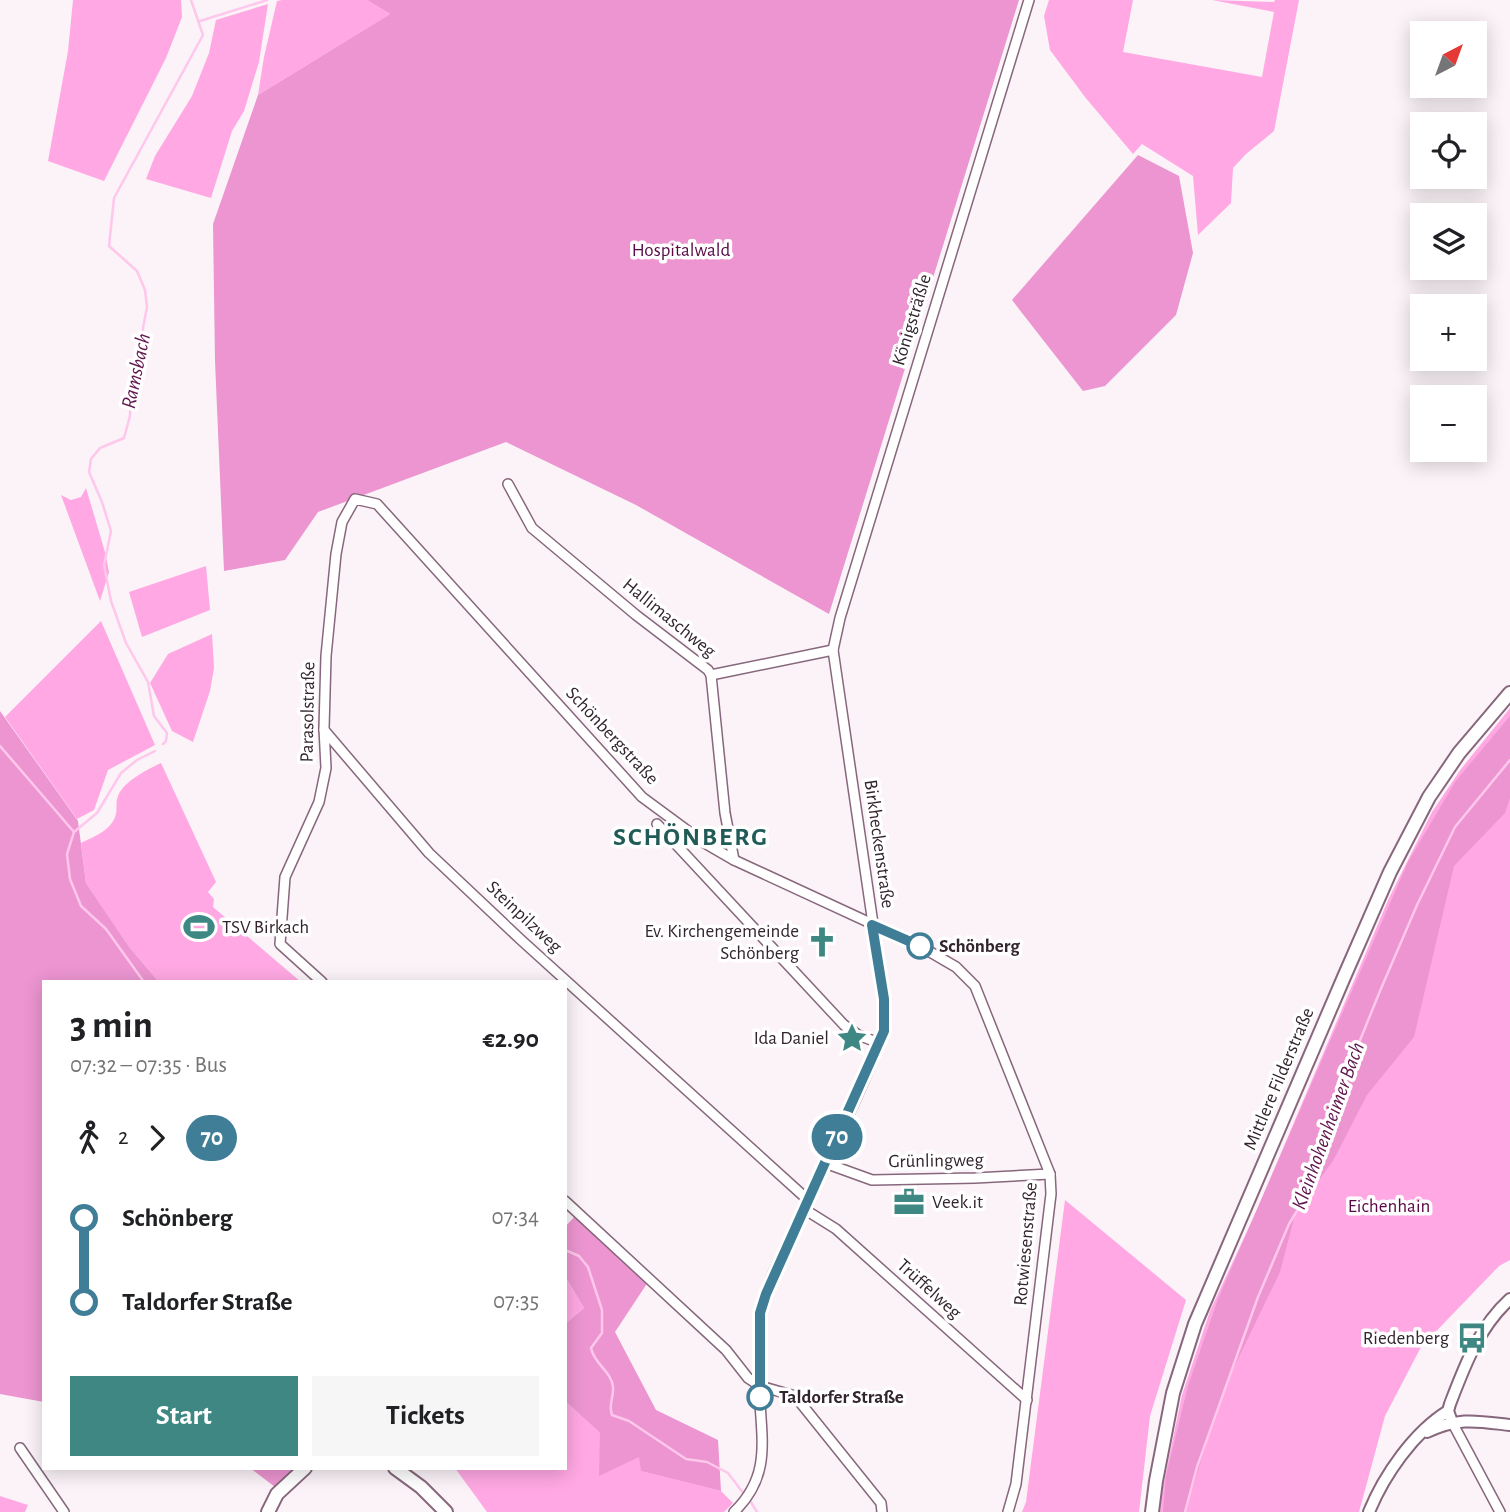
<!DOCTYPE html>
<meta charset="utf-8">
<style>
body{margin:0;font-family:"Alegreya Sans",sans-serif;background:#f6f6f6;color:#202124;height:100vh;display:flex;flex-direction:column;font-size:26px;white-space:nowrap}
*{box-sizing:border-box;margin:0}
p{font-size:23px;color:#757577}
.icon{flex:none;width:38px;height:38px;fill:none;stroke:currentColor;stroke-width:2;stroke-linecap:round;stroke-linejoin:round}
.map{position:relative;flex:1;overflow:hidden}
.sheet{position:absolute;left:42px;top:980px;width:525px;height:490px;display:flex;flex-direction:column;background:#fff;border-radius:0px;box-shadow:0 4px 18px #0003}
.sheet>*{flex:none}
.badge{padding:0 14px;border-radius:23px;font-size:24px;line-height:46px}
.needle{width:46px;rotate:41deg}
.buttons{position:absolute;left:1410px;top:21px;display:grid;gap:14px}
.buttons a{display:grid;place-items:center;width:77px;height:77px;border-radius:0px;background:#fff;box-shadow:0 4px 18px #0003;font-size:35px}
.map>.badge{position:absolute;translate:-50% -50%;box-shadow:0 0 0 4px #fff}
.legs{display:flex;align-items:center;gap:10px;height:77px;padding:0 28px;font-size:23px}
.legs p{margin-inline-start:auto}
.overview{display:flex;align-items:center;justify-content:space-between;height:119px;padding:0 28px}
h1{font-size:38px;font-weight:700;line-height:52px}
.action{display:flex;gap:14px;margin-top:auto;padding:14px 28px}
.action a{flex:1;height:80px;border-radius:0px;background:#3f8782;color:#fff;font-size:28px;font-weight:700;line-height:80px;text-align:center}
.action a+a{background:#f6f6f6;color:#202124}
ul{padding:0 28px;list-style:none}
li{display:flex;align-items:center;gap:24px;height:84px;font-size:26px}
li i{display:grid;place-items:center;width:10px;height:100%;margin:0 9px;background:currentColor}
li i::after{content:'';width:18px;height:18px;margin:-9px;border:5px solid;border-radius:50%;background:#fff}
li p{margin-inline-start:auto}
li:first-child i{background:linear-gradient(#0000 50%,currentColor 0)}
li:last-child i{background:linear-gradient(currentColor 50%,#0000 0)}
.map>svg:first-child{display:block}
.green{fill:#ffa8e3}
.forest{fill:#ec95d1}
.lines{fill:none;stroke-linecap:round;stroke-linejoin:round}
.stream{stroke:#fec7eb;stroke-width:2.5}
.minor-casing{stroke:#87677c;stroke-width:12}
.tertiary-casing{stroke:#87677c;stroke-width:14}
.secondary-casing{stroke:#87677c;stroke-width:16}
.minor{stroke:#fff;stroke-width:9}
.tertiary{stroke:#fff;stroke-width:10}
.secondary{stroke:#fff;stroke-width:12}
.line-1-casing{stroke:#fff;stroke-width:16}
.line-1{stroke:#407e98;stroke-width:10}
.stop-1-dot{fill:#fff;stroke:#407e98;stroke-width:3.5}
.labels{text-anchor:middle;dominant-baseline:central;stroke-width:7;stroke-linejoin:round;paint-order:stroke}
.park-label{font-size:19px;fill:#570845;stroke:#fff}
.street-label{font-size:19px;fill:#33252e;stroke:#fff}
.poi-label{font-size:19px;fill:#33252e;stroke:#fff;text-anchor:end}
.stop-label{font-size:19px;font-weight:bold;fill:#33252e;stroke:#fff;text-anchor:start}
.water-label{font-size:21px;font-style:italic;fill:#61144e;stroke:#fff}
.district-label{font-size:26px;font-weight:bold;letter-spacing:2px;fill:#215b58;stroke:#fff}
</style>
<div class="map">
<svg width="1510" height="1512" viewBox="0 0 1510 1512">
<rect width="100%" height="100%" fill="#fbf3f8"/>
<g class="green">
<polygon points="73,0 181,0 182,17 166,58 104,181 48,161 68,51"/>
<polygon points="282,0 367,0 390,14 258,95 264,57 277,1"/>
<polygon points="1049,0 1133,0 1123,52 1262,77 1274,12 1212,0 1274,2 1275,0 1299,0 1274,131 1246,154 1233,168 1231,203 1198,235 1193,176 1142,144 1133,154 1085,97 1050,50 1044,16"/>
<polygon points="268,4 259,62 244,111 232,131 211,198 146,179 155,156 192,96 209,53 216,20"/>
<polygon points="86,488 105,552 109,572 100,601 61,495 71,500 81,497"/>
<polygon points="206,566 210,610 142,637 129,592"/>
<polygon points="101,621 155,745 108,770 94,810 77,819 5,717"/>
<polygon points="212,634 214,668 210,691 193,742 172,731 150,683 168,654"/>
<polygon points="1510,708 1510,1260 1499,1266 1421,1347 1385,1416 1359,1512 1160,1512 1163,1486 1182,1395 1210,1311 1256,1212 1389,898 1432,812 1461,769"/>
<path d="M161 763 216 882 208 892 214 899 213 907 301 982H159L130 948 86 883 81 843C93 837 110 831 115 817 118 811 115 802 118 796 125 780 147 770 161 763Z"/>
<polygon points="1065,1200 1186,1300 1150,1416 1139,1512 1022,1512 1026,1502"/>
<polygon points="565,1276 584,1308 565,1324"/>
<polygon points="565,1401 600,1433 640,1457 642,1471 721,1491 733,1503 724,1512 487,1512 455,1468 565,1468"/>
<polygon points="0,1496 28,1505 25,1512 0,1512"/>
</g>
<g class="forest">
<polygon points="367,0 1019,0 829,614 636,505 506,442 318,512 285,560 224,571 215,361 213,224 258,95 390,14"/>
<polygon points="1138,155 1179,176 1193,253 1176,315 1105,386 1083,391 1012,300"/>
<polygon points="0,711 78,821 86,883 130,948 159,982 44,982 44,1402 0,1394"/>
<polygon points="1510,716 1510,798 1505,813 1454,866 1414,1037 1367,1095 1333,1161 1296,1211 1280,1272 1224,1388 1185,1512 1163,1512 1166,1476 1188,1386 1218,1299 1408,862 1455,782"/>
<polygon points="575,1216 648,1282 615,1332 656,1410 718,1440 721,1491 641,1471 639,1457 599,1476 600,1433 565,1401 565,1324 584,1308 565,1276 565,1227"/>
<polygon points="250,1468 294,1468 275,1487"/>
</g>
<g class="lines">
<g class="stream">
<polyline points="200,21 267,0"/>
<polyline points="163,744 166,741 167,733 154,716 148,682 126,643 111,601 104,565 111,531 102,502 89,472 91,459 100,448 124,438 130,416 131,377 142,361 143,328 147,307 145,290 137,271 109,246 114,198 203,35 191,0"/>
<polyline points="0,746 74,832"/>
<polyline points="144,982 106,929 81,906 70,879 67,854 74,832 97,813 121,773 137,760 155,751"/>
<path d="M565 1250 579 1256 588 1267 602 1310V1333L591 1348C594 1364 612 1372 613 1387 614 1398 608 1404 612 1415L629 1421 686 1459 707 1462 728 1473 744 1494"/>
<polyline points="749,1499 757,1512"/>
<polyline points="1185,1512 1197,1467 1258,1297 1289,1224 1303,1201 1337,1097 1380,991 1417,905 1455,827 1510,760"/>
</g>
<g class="minor-casing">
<g id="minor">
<polyline points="508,484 532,528 636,615 708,670 711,675 725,813 734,860"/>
<polyline points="711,675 833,650"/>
<polyline points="324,730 429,853 520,939 808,1200"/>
<polyline points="657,824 844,1025 858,1035 879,1043"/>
<polyline points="322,982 280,944 285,877 319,802 326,768 324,728 326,656 336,554 342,522 355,499 377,504 642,797 703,842 734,860 920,946 956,967 975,986 1050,1174 1051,1194 1016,1484 1008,1512"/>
<polyline points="825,1163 872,1180 975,1178 1050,1174"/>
<polyline points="565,1201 726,1350 748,1378 760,1386 795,1396 881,1503 882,1512"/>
<polyline points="804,1209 836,1229 1027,1400"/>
<polyline points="1452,1422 1500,1512"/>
<polyline points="20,1448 64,1512"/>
<path d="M734 1512C768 1479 763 1447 760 1404 758 1378 757 1338 760 1313 764 1287 783 1254 794 1230 824 1164 859 1099 884 1031V999L833 650 840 618 1029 0"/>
</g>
</g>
<g class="tertiary-casing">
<g id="tertiary">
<path d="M1452 1422 1448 1411 1450 1404C1465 1365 1479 1327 1510 1299"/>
<path d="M1427 1432C1459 1417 1476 1421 1510 1425"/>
<path d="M1369 1512C1384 1475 1414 1432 1448 1411"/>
</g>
</g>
<g class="secondary-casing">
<g id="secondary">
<polyline points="395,1468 421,1487 446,1512"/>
<polyline points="268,1512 277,1494 305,1468"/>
<polyline points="1152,1512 1156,1481 1173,1393 1195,1324 1344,977 1390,872 1429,797 1459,753 1510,693"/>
</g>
</g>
<use href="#minor" class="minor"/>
<use href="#tertiary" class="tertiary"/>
<use href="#secondary" class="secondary"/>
</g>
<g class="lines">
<g class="line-1-casing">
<polyline id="line-1" points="760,1397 760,1313 766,1294 884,1031 884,999 872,925 920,946"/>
</g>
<use href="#line-1" class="line-1"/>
</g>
<defs>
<g id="stadium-bare" transform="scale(2.415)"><path d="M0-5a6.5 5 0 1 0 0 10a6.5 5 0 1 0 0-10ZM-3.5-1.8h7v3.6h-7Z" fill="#3f8782" stroke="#fff" stroke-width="2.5" paint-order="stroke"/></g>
<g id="church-bare" transform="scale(2.415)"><path d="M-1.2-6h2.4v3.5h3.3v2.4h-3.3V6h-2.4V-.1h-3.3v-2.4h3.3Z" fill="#3f8782" stroke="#fff" stroke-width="2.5" paint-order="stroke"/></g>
<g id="sight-bare" transform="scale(2.415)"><path d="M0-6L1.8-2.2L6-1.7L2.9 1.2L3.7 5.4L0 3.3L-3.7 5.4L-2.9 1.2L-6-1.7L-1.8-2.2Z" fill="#3f8782" stroke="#fff" stroke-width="2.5" paint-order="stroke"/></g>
<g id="office-bare" transform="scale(2.415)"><path d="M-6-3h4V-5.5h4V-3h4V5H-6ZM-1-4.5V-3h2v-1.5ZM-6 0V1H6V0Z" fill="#3f8782" stroke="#fff" stroke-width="2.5" paint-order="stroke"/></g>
<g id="bus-bare" transform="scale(2.415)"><path d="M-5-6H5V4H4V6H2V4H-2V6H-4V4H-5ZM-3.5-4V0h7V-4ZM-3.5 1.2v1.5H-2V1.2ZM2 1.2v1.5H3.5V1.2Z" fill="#3f8782" stroke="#fff" stroke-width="2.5" paint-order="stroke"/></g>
</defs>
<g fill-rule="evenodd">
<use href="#stadium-bare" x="199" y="927"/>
<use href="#church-bare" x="822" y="942"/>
<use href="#sight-bare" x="852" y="1038"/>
<use href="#office-bare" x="909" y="1202"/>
<use href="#bus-bare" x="1472" y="1338"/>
</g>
<g class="stop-1-dot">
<circle cx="920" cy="946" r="12"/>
<circle cx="760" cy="1397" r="12"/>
</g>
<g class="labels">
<g class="park-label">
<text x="681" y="250">Hospitalwald</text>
<text x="1389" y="1206">Eichenhain</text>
</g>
<g class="street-label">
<text transform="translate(912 320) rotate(-73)">Königsträßle</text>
<text transform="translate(669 618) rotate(39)">Hallimaschweg</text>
<text transform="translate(308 712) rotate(-89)">Parasolstraße</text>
<text transform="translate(612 736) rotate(47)">Schönbergstraße</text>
<text transform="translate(879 844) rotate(82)">Birkheckenstraße</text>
<text transform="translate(524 917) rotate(43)">Steinpilzweg</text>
<text transform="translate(1279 1079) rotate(-67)">Mittlere Filderstraße</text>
<text transform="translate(936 1161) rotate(-1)">Grünlingweg</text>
<text transform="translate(1026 1244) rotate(-85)">Rotwiesenstraße</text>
<text transform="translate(929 1289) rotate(42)">Trüffelweg</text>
</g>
<g class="poi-label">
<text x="222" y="927" text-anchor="start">TSV Birkach</text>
<text x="799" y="931">Ev. Kirchengemeinde<tspan x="799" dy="22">Schönberg</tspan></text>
<text x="829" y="1038">Ida Daniel</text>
<text x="932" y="1202" text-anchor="start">Veek.it</text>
<text x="1449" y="1338">Riedenberg</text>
</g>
<g class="stop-label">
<text x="939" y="946">Schönberg</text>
<text x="779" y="1397">Taldorfer Straße</text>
</g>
<g class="water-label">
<text transform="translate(136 371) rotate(-78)">Ramsbach</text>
<text transform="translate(1328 1126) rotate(-70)">Kleinhohenheimer Bach</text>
</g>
<g class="district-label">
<text x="691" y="837">SCHÖNBERG</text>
</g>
</g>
</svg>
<div class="buttons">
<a><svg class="needle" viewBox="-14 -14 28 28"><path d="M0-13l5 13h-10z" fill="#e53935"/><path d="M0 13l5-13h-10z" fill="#757577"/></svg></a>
<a><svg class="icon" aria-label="locate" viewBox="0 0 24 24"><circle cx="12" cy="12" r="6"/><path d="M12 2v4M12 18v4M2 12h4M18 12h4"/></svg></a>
<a><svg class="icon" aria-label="layers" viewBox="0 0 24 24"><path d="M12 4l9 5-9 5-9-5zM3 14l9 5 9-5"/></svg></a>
<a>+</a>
<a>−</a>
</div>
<b class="badge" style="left:837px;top:1137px;background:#407e98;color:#fff">70</b>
<section class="sheet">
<div class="overview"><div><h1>3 min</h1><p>07:32 – 07:35 · Bus</p></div><b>€2.90</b></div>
<div class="legs"><svg class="icon" aria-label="walk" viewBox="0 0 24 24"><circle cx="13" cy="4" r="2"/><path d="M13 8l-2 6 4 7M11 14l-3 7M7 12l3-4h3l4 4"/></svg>2<svg class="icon" aria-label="forward" viewBox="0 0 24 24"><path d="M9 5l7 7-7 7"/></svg><b class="badge" style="background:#407e98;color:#fff">70</b></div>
<ul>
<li><i style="color:#407e98"></i><b>Schönberg</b><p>07:34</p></li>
<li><i style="color:#407e98"></i><b>Taldorfer Straße</b><p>07:35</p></li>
</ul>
<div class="action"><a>Start</a><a>Tickets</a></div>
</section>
</div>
